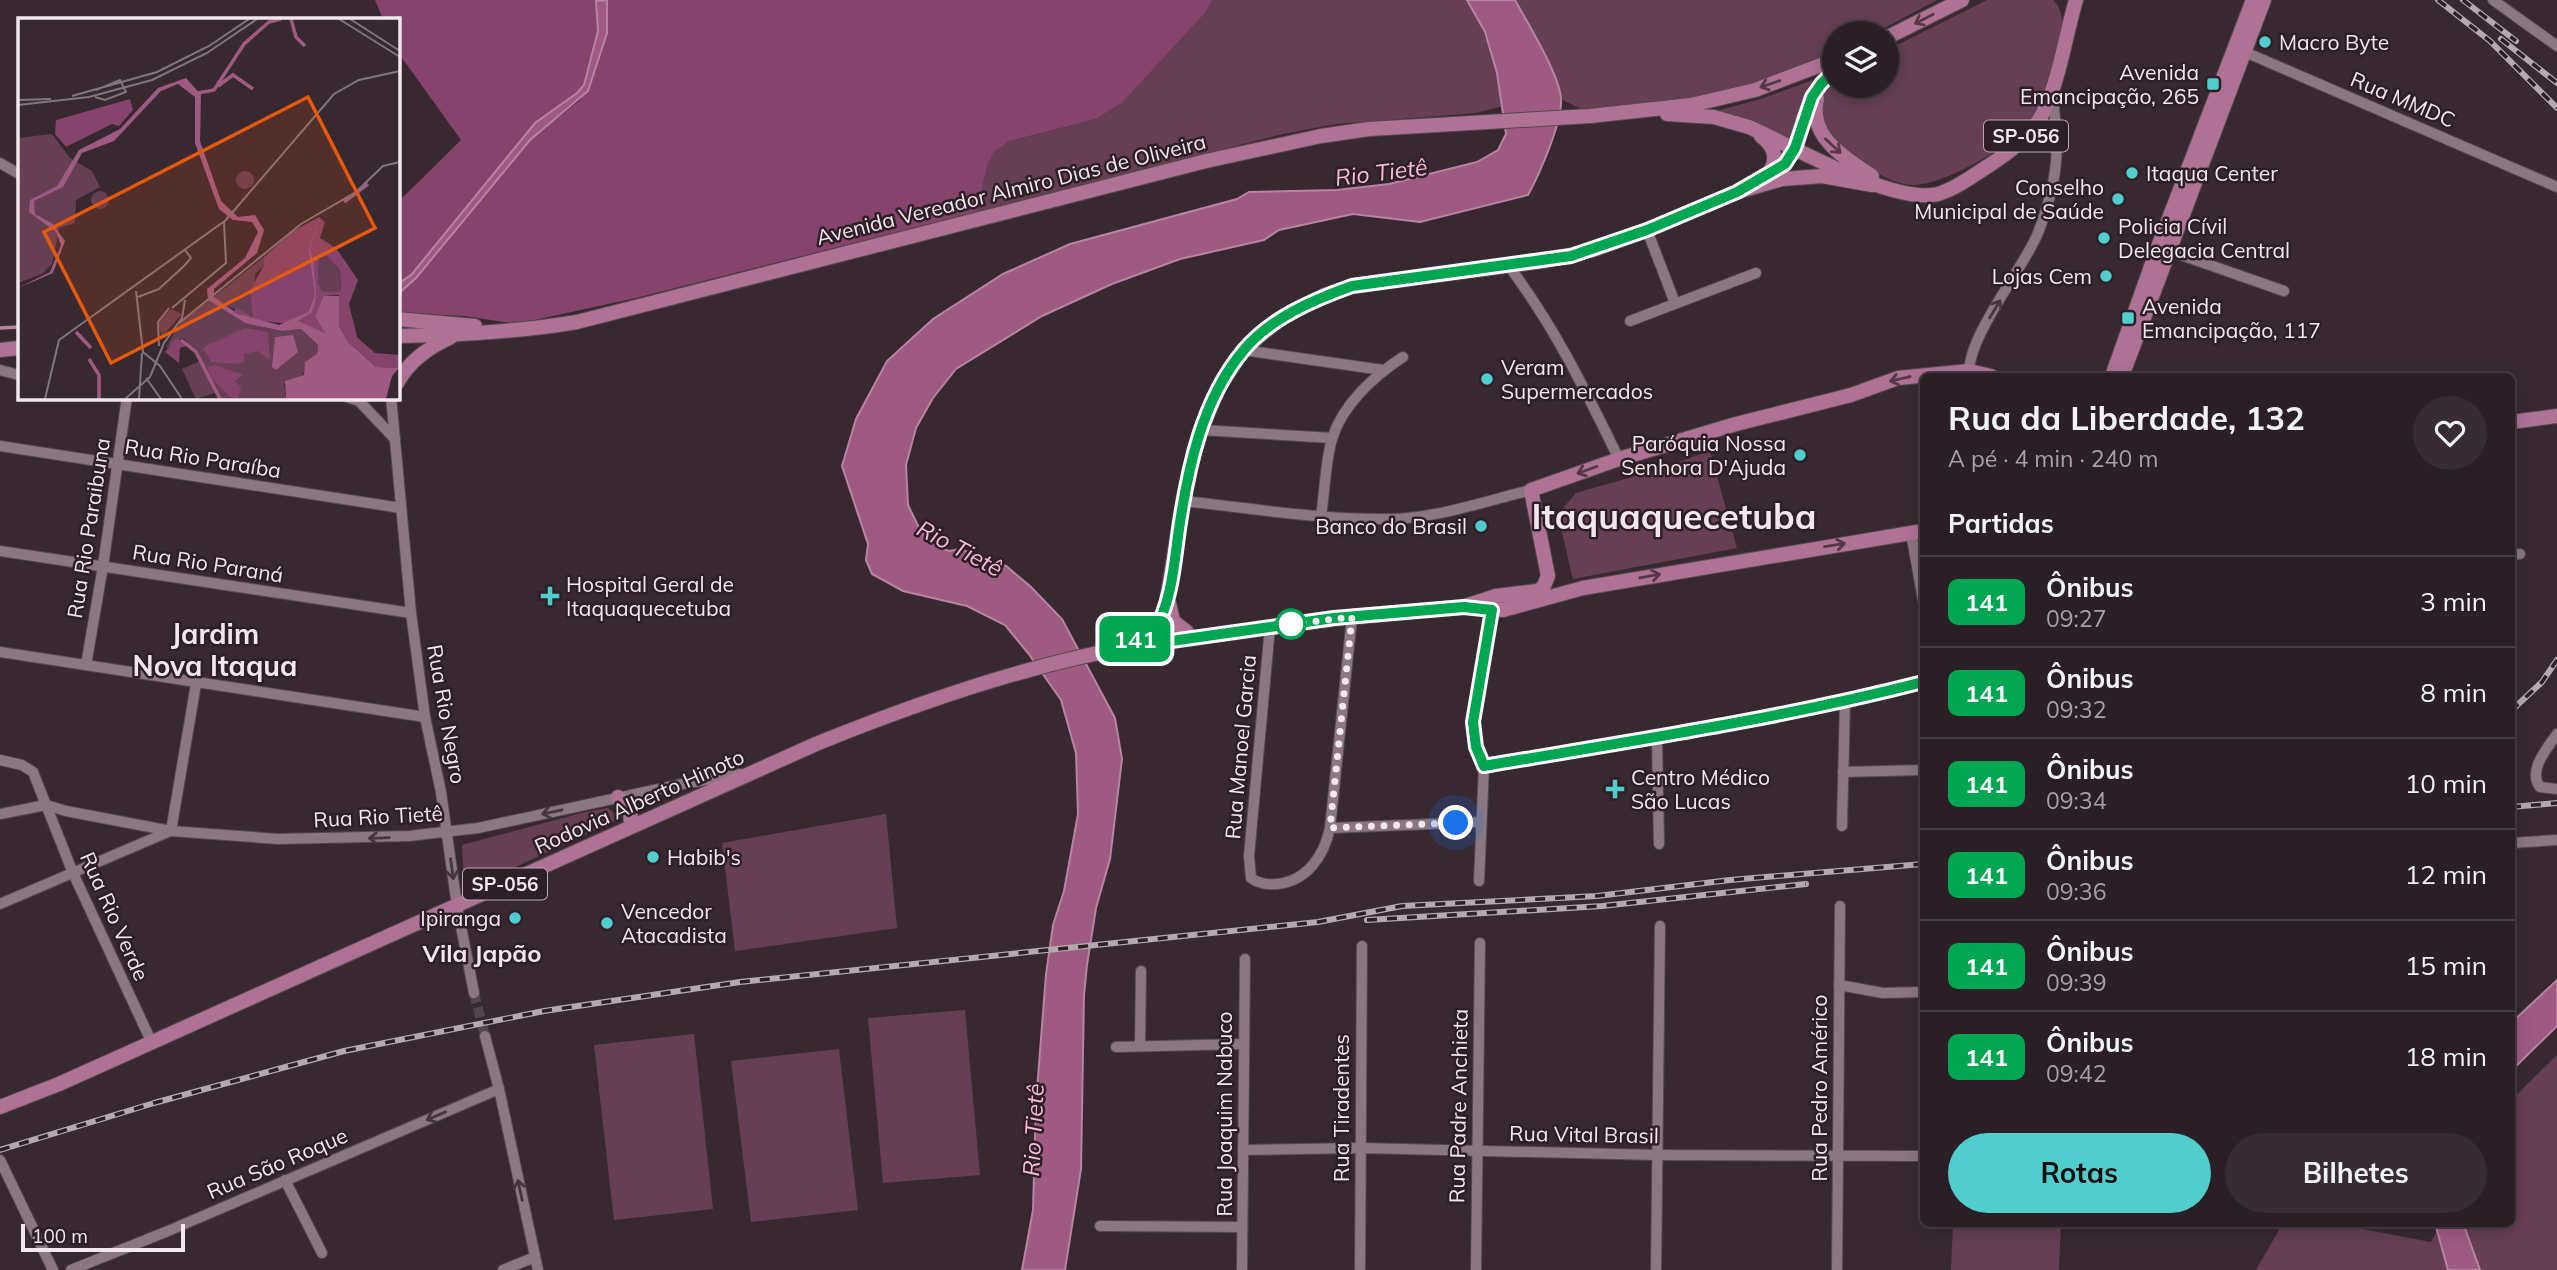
<!DOCTYPE html>
<html lang="pt">
<meta charset="utf-8">
<style>
body{margin:0;font-family:Mulish,sans-serif;background:#362c32;color:#f1f3f6;height:100vh;display:flex;flex-direction:column;font-size:26px;white-space:nowrap}
*{box-sizing:border-box;margin:0}
p{font-size:23px;color:#a5a2a7}
.icon{flex:none;width:38px;height:38px;fill:none;stroke:currentColor;stroke-width:2;stroke-linecap:round;stroke-linejoin:round}
.map{position:relative;flex:1;overflow:hidden}
.sheet{position:absolute;left:1920px;top:373px;width:595px;height:854px;display:flex;flex-direction:column;background:#2a1f25;border-radius:10px;box-shadow:0 4px 18px #0003,0 0 0 2px #463d42}
.sheet>*{flex:none}
.badge{padding:0 14px;border-radius:10px;font-size:24px;line-height:46px}
.tools{position:absolute;left:1822px;top:21px;display:grid;gap:14px}
.tools a{display:grid;place-items:center;width:77px;height:77px;border-radius:50%;background:#2a1f25;box-shadow:0 4px 18px #0003,0 0 0 2px #463d42;font-size:35px}
.scale{position:absolute;left:21px;bottom:18px;width:164px;box-sizing:border-box;padding-left:7px;border:4px solid #f2e7ed;border-top:0;font-size:19px;line-height:24px;white-space:nowrap;color:#f2e7ed;-webkit-text-stroke:5px #2e1f27;paint-order:stroke}
.you{position:absolute;width:35px;height:35px;margin:-18px;border:5px solid #fff;border-radius:50%;background:#1a73e8;box-shadow:0 0 0 10px #1a73e833}
.map>.badge{position:absolute;translate:-50% -50%;box-shadow:0 0 0 4px #fff}
h2{padding:0 28px;font-size:26px;line-height:63px}
.round{display:grid;place-items:center;flex:none;width:74px;height:74px;border-radius:37px;background:#362c32}
.head{display:flex;align-items:center;justify-content:space-between;height:119px;padding:0 28px}
h1{font-size:33px;font-weight:700;line-height:52px}
.action{display:flex;gap:14px;margin-top:auto;padding:14px 28px}
.action a{flex:1;height:80px;border-radius:42px;background:#52cdcd;color:#111;font-size:28px;font-weight:700;line-height:80px;text-align:center}
.action a+a{background:#362c32;color:#f1f3f6}
ul{padding:0;list-style:none}
li{display:flex;align-items:center;gap:21px;height:91px;padding:0 28px;border-top:2px solid #463d42}
li div{flex:1}
li b{display:block;font-size:26px}
li em{font-style:normal}
li .badge{min-width:77px;font-weight:700;text-align:center}
.map>svg:first-child{display:block}
.green{fill:#663f55}
.forest{fill:#86436b}
.water{fill:#9f5a82;stroke:#b884a2;stroke-width:2}
.lines{fill:none;stroke-linecap:round;stroke-linejoin:round}
.stream{stroke:#b884a2;stroke-width:3.5}
.minor-tunnel{stroke:#54464d;stroke-width:10;stroke-dasharray:10 5;stroke-linecap:butt}
.minor-casing{stroke:#564950;stroke-width:12}
.major-casing{stroke:#564950;stroke-width:16}
.minor{stroke:#8a7781;stroke-width:10}
.major{stroke:#af7295;stroke-width:14}
.rail-casing{stroke:#b5a9af;stroke-width:6}
.rail{stroke:#2e1f27;stroke-width:3.5;stroke-dasharray:10;stroke-linecap:butt}
.oneway{stroke:#553848}
.oneway2{stroke:#45353e}
.line-casing{stroke:#fff;stroke-width:16}
.line{stroke:#00a651;stroke-width:10}
.walk{stroke:#f2e7ed;stroke-width:7;stroke-dasharray:0 12.6}
.poi-dot{fill:#52cdcd;stroke:#2e1f27;stroke-width:2.5}
.stop-dot{fill:#fff;stroke:#00a651;stroke-width:3.5}
.labels{text-anchor:middle;dominant-baseline:central;stroke-width:5;stroke-linejoin:round;paint-order:stroke}
.shield{fill:#2e1f27;stroke:#b7abb2;stroke-width:2}
.shield-label{font-size:19px;font-weight:bold;fill:#f2e7ed}
.poi-label{font-size:21px;fill:#f2e7ed;stroke:#2e1f27;text-anchor:start}
.street-label{font-size:21px;fill:#f2e7ed;stroke:#2e1f27}
.water-label{font-size:23px;font-style:italic;fill:#f7bbdb;stroke:#2e1f27}
.quarter-label{font-size:24px;font-weight:bold;fill:#f2e7ed;stroke:#2e1f27}
.district-label{font-size:28px;font-weight:bold;fill:#f2e7ed;stroke:#2e1f27}
.town-label{font-size:35px;font-weight:bold;fill:#f2e7ed;stroke:#2e1f27}
.inset-river{fill:none;stroke:#9f5a82;stroke-width:3.5}
.inset-road{fill:none;stroke:#82757c;stroke-width:2}
.view{fill:#e8590c;fill-opacity:0.15;stroke:#e8590c;stroke-width:3.5}
.inset-edge{fill:none;stroke:#f2e7ed;stroke-width:3.5}
</style>
<div class="map">
<svg width="2557" height="1270" viewBox="0 0 2557 1270">
<rect width="100%" height="100%" fill="#382931"/>
<g class="green">
<path d="M1212 0H1467C1489 38 1496 63 1503 106L1476 113 1336 124 1283 134 977 212 987 166 994 152 1010 141 1096 119 1122 103 1206 12Z"/>
<polygon points="1515,0 1937,0 1875,33 1834,33 1834,53 1777,76 1693,99 1647,106 1581,109 1561,99 1548,63"/>
<path d="M1987 0H2053C2066 12 2062 30 2058 45 2055 62 2053 82 2047 97 2043 107 2033 121 2026 128 2005 149 1941 186 1913 185 1885 185 1846 152 1826 134L1820 98 1834 79V86H1886L1887 50Z"/>
<polygon points="1813,80 1807,95 1795,145 1709,113 1764,98"/>
<polygon points="1710,451 1737,548 1573,579 1559,520 1564,507 1576,493 1653,471"/>
<polygon points="608,808 615,814 615,821 464,891 462,845 581,813"/>
<polygon points="886,814 897,928 735,951 722,843"/>
<polygon points="965,1010 980,1175 883,1183 868,1018"/>
<polygon points="694,1034 713,1209 614,1220 594,1045"/>
<polygon points="839,1049 858,1210 751,1222 731,1061"/>
<polygon points="2557,1055 2557,1270 2256,1270 2283,1223 2331,1223 2431,1242 2441,1223 2511,1223 2511,1100"/>
<polygon points="1953,1223 2061,1223 2059,1270 1951,1270"/>
</g>
<g class="forest">
<polygon points="375,0 596,0 598,31 584,85 577,93 535,123 412,274 397,285 397,203 461,140 397,51 397,19 383,19"/>
<polygon points="607,0 1212,0 1206,12 1122,103 1096,119 1010,141 994,152 987,166 977,212 636,298 516,324 465,316 397,313 397,295 416,278 530,140 580,100 607,33"/>
</g>
<g class="water">
<polygon points="607,0 607,33 588,91 530,140 416,278 397,295 397,285 412,274 535,123 577,93 584,85 598,31 596,1"/>
<path d="M1467 0H1515C1528 24 1558 72 1561 98 1563 121 1539 175 1528 195L1420 222 1353 214 1279 230 1264 240 1180 259 1112 284 1042 316 956 369 933 398 916 428 906 465 908 505 921 532 936 546 949 551 960 549 1006 566 1030 586 1062 619 1115 718 1122 759 1110 859 1096 908 1087 965 1084 995 1081 1169 1065 1270H1022L1033 1210 1036 1103 1046 974 1053 925 1064 891 1078 814 1076 753 1061 700 1028 653 1005 625 967 606 903 591 872 574 866 560 868 544 842 466 856 419 887 361 933 319 1003 274 1070 244 1237 199 1249 192 1337 190 1389 184 1477 162 1498 150 1506 134 1497 73 1485 32Z"/>
<polygon points="2557,980 2557,1026 2511,1071 2511,1023"/>
<polygon points="2435,1223 2463,1223 2480,1270 2448,1270"/>
</g>
<g class="lines">
<polyline class="stream" points="0,328 19,327"/>
<polyline class="minor-tunnel" points="474,993 485,1036"/>
<g class="minor-casing">
<g id="minor">
<polyline points="2493,0 2557,46"/>
<polyline points="2238,49 2557,187"/>
<polyline points="0,163 19,174"/>
<polyline points="1647,230 1675,303"/>
<polyline points="2164,249 2284,291"/>
<path d="M1508 265C1555 327 1585 390 1619 459"/>
<polyline points="1630,321 1756,273"/>
<polyline points="1243,350 1383,370"/>
<polyline points="0,370 19,375"/>
<path d="M1970 376C1963 342 2024 268 2038 233 2059 178 2060 149 2052 92"/>
<polyline points="347,397 359,401 395,439"/>
<polyline points="391,397 411,613 425,717 441,792 457,906 474,993"/>
<polyline points="1201,430 1332,438"/>
<polyline points="0,446 401,508"/>
<path d="M1183 501C1251 508 1320 520 1388 519 1434 519 1486 501 1531 490"/>
<path d="M1321 516C1325 491 1325 463 1332 439 1342 405 1374 376 1403 357"/>
<polyline points="1911,533 1923,600"/>
<polyline points="0,551 411,613"/>
<polyline points="2511,555 2520,554"/>
<path d="M1270 627 1249 856 1251 878C1259 884 1267 885 1277 884 1307 881 1324 856 1330 828L1481 822"/>
<polyline points="0,652 425,717"/>
<polyline points="86,665 103,566 127,397"/>
<path d="M2557 734C2548 747 2527 771 2540 787L2557 789"/>
<polyline points="1657,738 1659,844"/>
<polyline points="0,760 22,765 33,772 73,873 151,1041"/>
<path d="M1484 766C1631 742 1779 718 1923 682"/>
<polyline points="1843,772 1923,770"/>
<polyline points="0,814 46,805 66,811 171,831 278,839 409,836 478,828 677,785 740,774"/>
<polyline points="1842,826 1845,702"/>
<polyline points="1330,828 1352,617"/>
<polyline points="171,831 196,684"/>
<polyline points="2511,843 2557,840"/>
<polyline points="1479,881 1484,766 1476,747 1473,722 1492,610"/>
<polyline points="0,904 168,832"/>
<polyline points="1839,985 1883,993 1923,992"/>
<polyline points="485,1036 499,1089 538,1270"/>
<polyline points="1140,1045 1141,971"/>
<polyline points="1116,1047 1243,1044"/>
<polyline points="1243,1150 1360,1148 1657,1155 1923,1156"/>
<polyline points="0,1160 53,1270"/>
<polyline points="285,1180 322,1253"/>
<polyline points="1100,1226 1242,1227"/>
<polyline points="71,1270 168,1231 499,1089"/>
<polyline points="503,1270 535,1257"/>
<polyline points="1242,1270 1245,959"/>
<polyline points="1360,1270 1362,946"/>
<polyline points="1476,1270 1480,943"/>
<polyline points="1656,1270 1660,926"/>
<polyline points="1837,1270 1840,906"/>
</g>
</g>
<g class="major-casing">
<g id="major">
<polyline points="1886,38 1962,0"/>
<path d="M1817 99C1808 137 1845 158 1872 176"/>
<path d="M1667 114 1714 117 1749 127C1792 146 1894 205 1938 194 1955 189 1971 177 1985 168 2007 154 2031 137 2043 113 2060 78 2065 37 2076 0"/>
<path d="M1761 136C1776 147 1778 160 1768 175"/>
<path d="M1759 179C1804 158 1793 134 1812 97 1817 87 1826 79 1834 71"/>
<polyline points="397,319 475,326"/>
<path d="M397 336C458 335 518 332 577 322L1206 161 1321 136 1369 129 1590 116 1691 105 1755 90 1834 60"/>
<polyline points="0,350 19,348"/>
<polyline points="2112,376 2158,247 2253,0"/>
<polyline points="2122,376 2264,0"/>
<path d="M397 383C410 360 428 348 451 337"/>
<polyline points="2511,422 2557,416"/>
<polyline points="1169,603 1173,621 1187,632"/>
<polyline points="1465,606 1496,596 1537,591 1543,588 1548,576 1531,490 1619,459 1736,424 1851,395 1898,378 1969,371 1991,376"/>
<polyline points="1137,646 1334,619 1464,607 1503,610 1583,588 1923,531"/>
<polyline points="618,797 630,809 631,826"/>
<path d="M0 1107 59 1084 816 744C917 703 1028 664 1135 646L1154 632 1165 612 1183 501 1193 457 1201 430 1220 385 1243 350 1278 320 1325 295 1352 286 1544 261 1593 250 1647 230 1737 192 1782 179 1822 176 1872 185"/>
</g>
</g>
<use href="#minor" class="minor"/>
<use href="#major" class="major"/>
<g class="rail-casing">
<g id="rail">
<polyline points="2438,0 2490,41 2557,108"/>
<polyline points="2463,0 2516,41"/>
<polyline points="2501,39 2557,83"/>
<polyline points="2511,711 2542,682 2557,660"/>
<polyline points="2511,807 2557,803"/>
<polyline points="1367,920 1602,906 1806,884"/>
<polyline points="0,1150 154,1103 344,1051 544,1011 740,982 1318,922 1402,906 1597,896 1730,880 1923,864"/>
</g>
</g>
<use href="#rail" class="rail"/>
</g>
<defs><path id="oneway-shaft" d="M-6 0H5M1.5-3L5.5 0L1.5 3" fill="none" stroke-width="1.6" stroke-linecap="round" stroke-linejoin="round" transform="scale(1.75)"/></defs>
<g class="oneway">
<use href="#oneway-shaft" transform="translate(1924 19) rotate(153)"/>
<use href="#oneway-shaft" transform="translate(1770 84) rotate(161)"/>
<use href="#oneway-shaft" transform="translate(1833 146) rotate(43)"/>
<use href="#oneway-shaft" transform="translate(1900 379) rotate(167)"/>
<use href="#oneway-shaft" transform="translate(1587 470) rotate(160)"/>
<use href="#oneway-shaft" transform="translate(1835 545) rotate(-9)"/>
<use href="#oneway-shaft" transform="translate(1650 576) rotate(-10)"/>
</g>
<g class="oneway2">
<use href="#oneway-shaft" transform="translate(1995 309) rotate(-59)"/>
<use href="#oneway-shaft" transform="translate(552 812) rotate(168)"/>
<use href="#oneway-shaft" transform="translate(379 838) rotate(178)"/>
<use href="#oneway-shaft" transform="translate(452 869) rotate(82)"/>
<use href="#oneway-shaft" transform="translate(436 1116) rotate(157)"/>
<use href="#oneway-shaft" transform="translate(520 1190) rotate(-102)"/>
</g>
<g class="lines">
<g class="line-casing">
<path id="line" d="M1834 71 1821 84 1812 97 1795 148 1785 164 1737 192 1647 230 1571 256 1352 286C1313 300 1270 318 1243 351 1202 400 1188 468 1179 529 1174 564 1172 601 1154 632L1137 638 1115 649 1334 618 1464 607 1492 610 1473 722 1476 747 1484 766C1631 741 1779 719 1923 682"/>
</g>
<use href="#line" class="line"/>
<polyline class="walk" points="1291,624 1352,617 1330,828 1456,823"/>
</g>
<g class="poi-dot">
<circle cx="2265" cy="42" r="7"/>
<rect x="2206" y="77" width="14" height="14" rx="3.5"/>
<circle cx="2132" cy="173" r="7"/>
<circle cx="2118" cy="199" r="7"/>
<circle cx="2104" cy="238" r="7"/>
<circle cx="2106" cy="276" r="7"/>
<rect x="2121" y="311" width="14" height="14" rx="3.5"/>
<circle cx="1487" cy="379" r="7"/>
<circle cx="1800" cy="455" r="7"/>
<circle cx="1481" cy="526" r="7"/>
<path d="M546.5 585.5h7v7h7v7h-7v7h-7v-7h-7v-7h7z"/>
<path d="M1611.5 778.5h7v7h7v7h-7v7h-7v-7h-7v-7h7z"/>
<circle cx="653" cy="857" r="7"/>
<circle cx="515" cy="918" r="7"/>
<circle cx="607" cy="923" r="7"/>
</g>
<circle class="stop-dot" cx="1291" cy="624" r="14"/>
<g class="labels">
<g class="shield">
<rect x="1984" y="120.5" width="84" height="31" rx="5"/>
<rect x="463" y="868.5" width="84" height="31" rx="5"/>
</g>
<g class="shield-label">
<text x="2026" y="136">SP-056</text>
<text x="505" y="884">SP-056</text>
</g>
<g class="poi-label">
<text x="2279" y="42">Macro Byte</text>
<text x="2199" y="72" text-anchor="end">Avenida<tspan x="2199" dy="24">Emancipação, 265</tspan></text>
<text x="2146" y="173">Itaqua Center</text>
<text x="2104" y="187" text-anchor="end">Conselho<tspan x="2104" dy="24">Municipal de Saúde</tspan></text>
<text x="2118" y="226">Policia Cívil<tspan x="2118" dy="24">Delegacia Central</tspan></text>
<text x="2092" y="276" text-anchor="end">Lojas Cem</text>
<text x="2142" y="306">Avenida<tspan x="2142" dy="24">Emancipação, 117</tspan></text>
<text x="1501" y="367">Veram<tspan x="1501" dy="24">Supermercados</tspan></text>
<text x="1786" y="443" text-anchor="end">Paróquia Nossa<tspan x="1786" dy="24">Senhora D'Ajuda</tspan></text>
<text x="1467" y="526" text-anchor="end">Banco do Brasil</text>
<text x="566" y="584">Hospital Geral de<tspan x="566" dy="24">Itaquaquecetuba</tspan></text>
<text x="1631" y="777">Centro Médico<tspan x="1631" dy="24">São Lucas</tspan></text>
<text x="667" y="857">Habib's</text>
<text x="621" y="911">Vencedor<tspan x="621" dy="24">Atacadista</tspan></text>
<text x="501" y="918" text-anchor="end">Ipiranga</text>
</g>
<g class="street-label">
<text transform="translate(2403 99) rotate(23)">Rua MMDC</text>
<text transform="translate(1011 189) rotate(-14)">Avenida Vereador Almiro Dias de Oliveira</text>
<text transform="translate(203 458) rotate(9)">Rua Rio Paraíba</text>
<text transform="translate(88 528) rotate(-81)">Rua Rio Paraibuna</text>
<text transform="translate(208 563) rotate(9)">Rua Rio Paraná</text>
<text transform="translate(447 714) rotate(80)">Rua Rio Negro</text>
<text transform="translate(1240 747) rotate(-85)">Rua Manoel Garcia</text>
<text transform="translate(639 801) rotate(-24)">Rodovia Alberto Hinoto</text>
<text transform="translate(378 816) rotate(-3)">Rua Rio Tietê</text>
<text transform="translate(115 916) rotate(66)">Rua Rio Verde</text>
<text transform="translate(1819 1088) rotate(-90)">Rua Pedro Américo</text>
<text transform="translate(1458 1106) rotate(-89)">Rua Padre Anchieta</text>
<text transform="translate(1341 1108) rotate(-90)">Rua Tiradentes</text>
<text transform="translate(1224 1114) rotate(-90)">Rua Joaquim Nabuco</text>
<text transform="translate(1584 1134) rotate(1)">Rua Vital Brasil</text>
<text transform="translate(277 1163) rotate(-23)">Rua São Roque</text>
</g>
<g class="water-label">
<text transform="translate(1381 172) rotate(-7)">Rio Tietê</text>
<text transform="translate(960 548) rotate(28)">Rio Tietê</text>
<text transform="translate(1033 1130) rotate(-87)">Rio Tietê</text>
</g>
<g class="quarter-label">
<text x="482" y="953">Vila Japão</text>
</g>
<g class="district-label">
<text x="215" y="633">Jardim<tspan x="215" dy="32">Nova Itaqua</tspan></text>
</g>
<g class="town-label">
<text x="1674" y="516">Itaquaquecetuba</text>
</g>
</g>
<g transform="translate(18 18)">
<rect width="382" height="382" fill="#382931"/>
<path d="M34 116 52 140 74 153 82 169 58 182 57 205 41 210 34 246 24 256 0 265V120ZM218 162a9 9 0 1 1 18 0a9 9 0 1 1-18 0ZM73 182a9 9 0 1 1 18 0a9 9 0 1 1-18 0ZM309 238 322 252 323 273 304 275 300 265 301 240ZM245 240 246 247 237 256 235 299 202 285 196 279ZM190 282 227 305 264 313 283 311 300 327 299 336 288 344 285 357 266 366 268 381H202L197 375 178 381 164 351 182 343 179 335 165 320 148 330 162 304ZM152 291 164 296 144 318 140 305Z" fill="#663f55"/>
<path d="M112 81 115 92 101 108 94 106 48 129 37 116 38 102ZM301 199 307 204 302 220 318 230 340 262 331 286 339 319 357 335 381 337V350L358 349 330 324 321 308V277L305 278 297 298 307 314 303 316 279 303 291 295 297 285V281L290 294 270 306 235 302 216 294 218 290 235 299 232 273 246 247 245 240 275 213ZM309 238 322 252 323 273 304 274 300 265 301 240ZM227 310 250 314 252 342 240 333 226 336V344L218 346 193 344 185 331 188 328ZM158 320 171 327 162 330 161 345 147 334ZM198 347 225 357 217 363 223 369 220 381 211 378 193 359 189 349Z" fill="#86436b" fill-rule="evenodd"/>
<path d="M168 60 183 77 182 123 203 183 220 199 237 197 246 212 239 235 196 271V279L220 296 261 307 290 294 297 278 291 232 301 200 292 232 295 242 298 276 297 285 294 294 280 303 307 315 297 298 305 278H321V308L330 324 358 349 381 350 374 358 368 381H268L267 363 286 357 287 344 299 336 300 327 283 311 264 313 227 305 190 282 189 271 227 240 240 214 234 204 215 202 201 191 177 125V79L160 66 143 73 96 123 64 135 45 169 16 183 17 196 35 206 47 223 35 255 0 270 32 254 43 227 38 214 11 194 12 182 39 168 61 132 102 111 140 70ZM275 317 280 334 258 352 254 349 257 319Z" fill="#9f5a82"/>
<path class="inset-river" d="M273 1 278 19 287 28M200 68 215 57 235 71M180 75 196 72 226 26 251 4 263 1M326 184 350 166M58 314 73 330M163 322 178 334 202 381M71 341 81 357V381"/>
<path class="inset-road" d="M321 1 382 39M332 1 382 33M54 78 139 54 191 28 231 1M77 79 87 82 108 74 102 62 78 72M0 82 33 81M0 87 71 79 134 62 189 35 239 1M207 203 316 76 341 62 382 53M118 273 125 334 142 348 164 381M120 279 141 271 166 248 173 240 167 232M154 290 208 245 206 204M161 305 283 206 338 174 365 148 382 144M141 328 140 304 151 290M128 360 143 381M27 381 41 322 208 202M107 381 132 359 146 325 164 300 167 282M121 381 124 335"/>
<path class="view" d="M290 79 357 210 93 345 26 214Z"/>
<rect width="382" height="382" class="inset-edge"/>
</g>
</svg>
<div class="tools">
<a><svg class="icon" aria-label="layers" viewBox="0 0 24 24"><path d="M12 4l9 5-9 5-9-5zM3 14l9 5 9-5"/></svg></a>
</div>
<div class="scale">100 m</div>
<div class="you" style="left:1456px;top:823px"></div>
<b class="badge" style="left:1135px;top:639px;background:#00a651;color:#fff">141</b>
<section class="sheet">
<div class="head"><div><h1>Rua da Liberdade, 132</h1><p>A pé · 4 min · 240 m</p></div><a class="round"><svg class="icon" aria-label="heart" viewBox="0 0 24 24"><path d="M12 20l-8-8c-3-5 5-10 8-4 3-6 11-1 8 4z"/></svg></a></div>
<h2>Partidas</h2>
<ul>
<li><span class="badge" style="background:#00a651;color:#fff">141</span><div><b>Ônibus</b><p>09:27</p></div><em>3 min</em></li>
<li><span class="badge" style="background:#00a651;color:#fff">141</span><div><b>Ônibus</b><p>09:32</p></div><em>8 min</em></li>
<li><span class="badge" style="background:#00a651;color:#fff">141</span><div><b>Ônibus</b><p>09:34</p></div><em>10 min</em></li>
<li><span class="badge" style="background:#00a651;color:#fff">141</span><div><b>Ônibus</b><p>09:36</p></div><em>12 min</em></li>
<li><span class="badge" style="background:#00a651;color:#fff">141</span><div><b>Ônibus</b><p>09:39</p></div><em>15 min</em></li>
<li><span class="badge" style="background:#00a651;color:#fff">141</span><div><b>Ônibus</b><p>09:42</p></div><em>18 min</em></li>
</ul>
<div class="action"><a>Rotas</a><a>Bilhetes</a></div>
</section>
</div>
